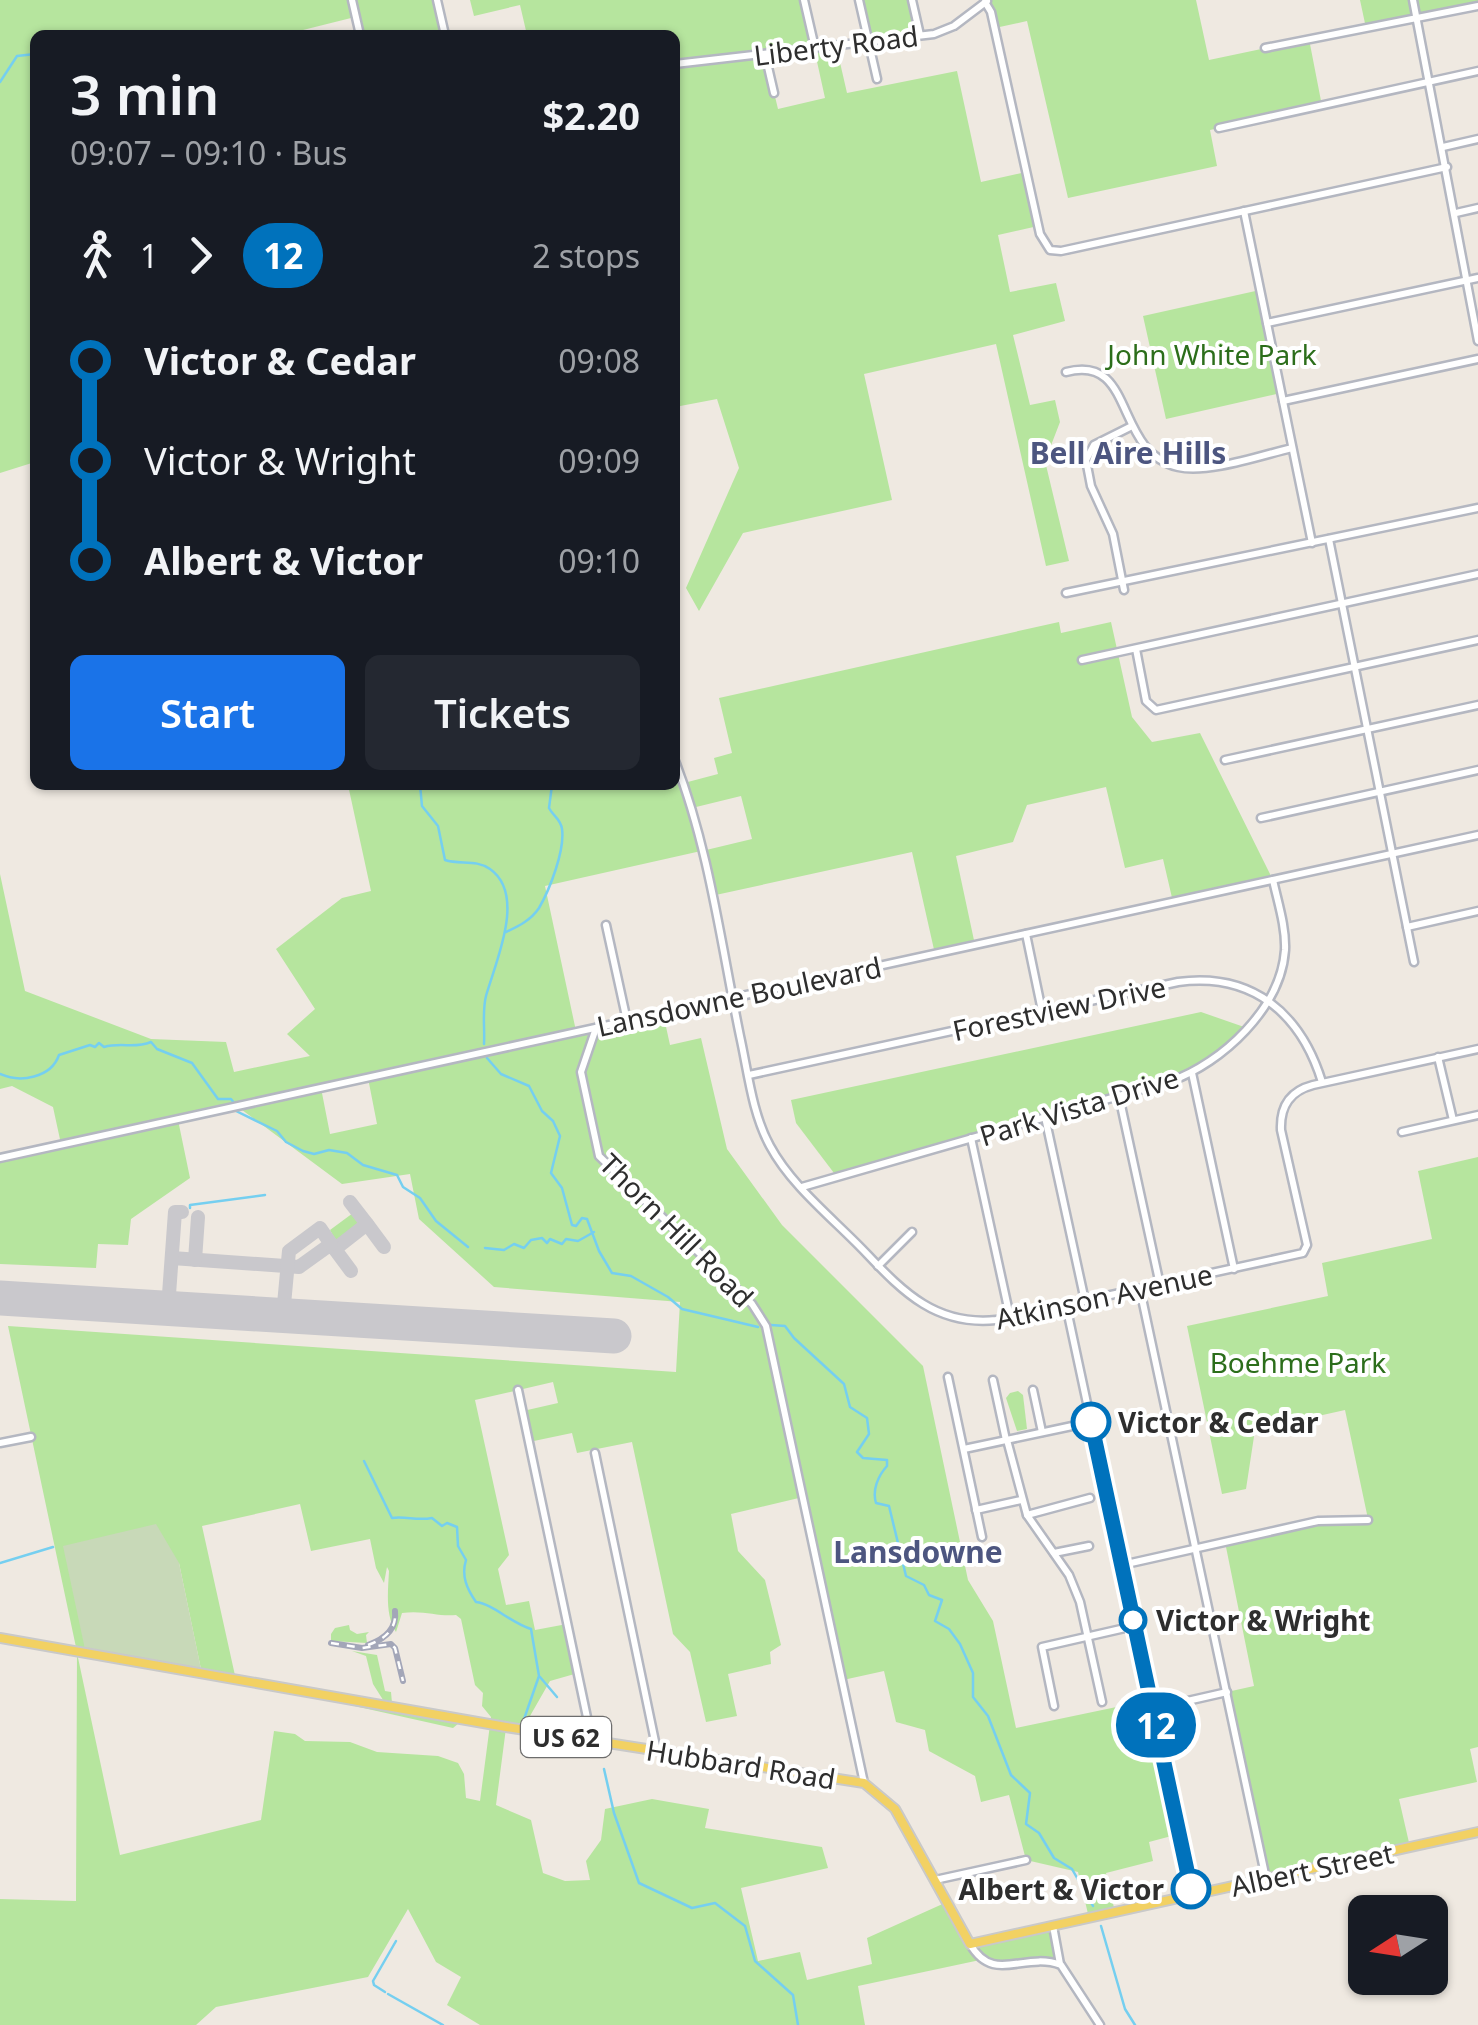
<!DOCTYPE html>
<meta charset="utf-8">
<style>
body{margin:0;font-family:"Noto Sans",sans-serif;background:#242831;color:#f1f3f6;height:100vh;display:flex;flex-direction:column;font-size:38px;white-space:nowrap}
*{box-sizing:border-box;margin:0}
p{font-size:32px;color:#9ea1a6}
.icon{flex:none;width:55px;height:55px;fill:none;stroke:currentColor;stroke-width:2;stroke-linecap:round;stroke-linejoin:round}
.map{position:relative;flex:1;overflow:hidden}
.sheet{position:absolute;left:30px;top:30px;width:650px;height:760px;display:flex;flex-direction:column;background:#171b24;border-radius:15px;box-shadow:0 2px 8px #0004}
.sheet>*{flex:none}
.badge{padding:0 20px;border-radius:32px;font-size:35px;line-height:65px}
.needle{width:65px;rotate:258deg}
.controls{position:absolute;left:1348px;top:1895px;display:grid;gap:20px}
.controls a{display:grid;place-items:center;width:100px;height:100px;border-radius:15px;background:#171b24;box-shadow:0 2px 8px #0004;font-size:50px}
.map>.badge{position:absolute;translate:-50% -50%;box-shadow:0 0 0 5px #fff}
.legs{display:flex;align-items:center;gap:15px;height:110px;padding:0 40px;font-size:32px}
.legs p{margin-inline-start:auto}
.summary{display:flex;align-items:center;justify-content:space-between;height:170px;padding:0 40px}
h1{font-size:55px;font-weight:600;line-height:75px}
.button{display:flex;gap:20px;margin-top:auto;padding:20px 40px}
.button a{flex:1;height:115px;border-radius:15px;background:#1a73e8;color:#fff;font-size:40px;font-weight:600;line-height:115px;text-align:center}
.button a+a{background:#242831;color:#f1f3f6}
ul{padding:0 40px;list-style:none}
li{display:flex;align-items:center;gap:35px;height:100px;font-size:38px}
li i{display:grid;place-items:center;width:15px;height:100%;margin:0 12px;background:currentColor}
li i::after{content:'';width:25px;height:25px;margin:-12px;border:8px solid;border-radius:50%;background:#171b24}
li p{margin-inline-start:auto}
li:first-child i{background:linear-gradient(#0000 50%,currentColor 0)}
li:last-child i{background:linear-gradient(currentColor 50%,#0000 0)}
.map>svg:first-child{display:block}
.green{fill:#b6e59e;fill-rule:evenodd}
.cemetery{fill:#c8d9b8}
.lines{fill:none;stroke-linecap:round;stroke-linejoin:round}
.stream{stroke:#75cff0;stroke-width:2.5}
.taxiway{stroke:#c9c8cc;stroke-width:14}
.runway{stroke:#c9c8cc;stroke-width:35}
.minor-casing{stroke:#b4b7c1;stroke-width:11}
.major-casing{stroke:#c9c9c9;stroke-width:12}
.minor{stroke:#fff;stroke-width:6}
.major{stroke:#f2d163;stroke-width:8}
.rail-casing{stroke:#a3a6b8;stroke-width:6}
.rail{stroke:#fff;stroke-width:2.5;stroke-dasharray:8;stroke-linecap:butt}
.line-1-casing{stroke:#fff;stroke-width:22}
.line-1{stroke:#0072bc;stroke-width:15}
.stop-1-dot{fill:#fff;stroke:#0072bc;stroke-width:5}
.labels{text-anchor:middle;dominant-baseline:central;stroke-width:8;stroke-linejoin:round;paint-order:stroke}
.shield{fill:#fff;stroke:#6d6d6d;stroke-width:2.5}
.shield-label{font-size:25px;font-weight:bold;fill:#2e2e2e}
.street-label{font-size:28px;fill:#2e2e2e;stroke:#fff}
.park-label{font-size:28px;fill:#2c6e1b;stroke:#fff}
.stop-label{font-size:28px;font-weight:bold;fill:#2e2e2e;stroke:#fff;text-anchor:start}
.neighbourhood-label{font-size:30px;font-weight:bold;fill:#4d5680;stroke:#fff}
</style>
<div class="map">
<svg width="1478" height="2025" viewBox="0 0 1478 2025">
<rect width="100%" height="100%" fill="#efe9e1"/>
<g class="green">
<polygon points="0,0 437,0 445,35 360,35 355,17 299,31 299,35 35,35 35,462 0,473"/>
<path d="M470 0H804L815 47 836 45 847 93 957 71 981 182 1026 172 1038 226 998 235 1010 292 1056 283 1065 321 1013 335 1030 405 1055 400 1060 422 1045 461 1069 561 1046 566 996 344 864 374 892 500 743 533 699 611 686 588 739 468 717 399 675 407V35H527L520 5 474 16ZM814 48 825 98 778 109 765 55Z"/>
<polygon points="859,0 912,0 920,35 869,42"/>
<polygon points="987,0 1196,0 1209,60 1309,39 1322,106 1210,130 1217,166 1068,198 1027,21 995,28"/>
<polygon points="1360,0 1478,0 1478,4 1366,28"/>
<polygon points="1260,290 1281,393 1166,419 1143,316"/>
<path d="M1059 622 1061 633 1111 622 1132 717 1152 742 1200 733 1273 880 1173 902 1163 859 1125 868 1106 787 1027 805 1013 842 956 856 975 945 935 954 912 852 711 896 701 851 545 886 576 1031 663 1013 670 1045 701 1038 727 1149 782 1225 923 1366 968 1580 993 1621 1016 1728 1150 1700 1179 1834 1149 1842 1153 1861 1106 1873 1115 1912 1089 1918 1078 1872 1026 1860 1009 1795 981 1802 975 1776 929 1751 925 1730 896 1722 884 1671 843 1680 803 1497 731 1514 738 1551 765 1580 781 1645 770 1652 771 1664 728 1674 737 1716 706 1722 690 1652 673 1634 632 1442 577 1453 572 1433 529 1442 523 1411 558 1403 553 1382 475 1400 509 1555 498 1569 506 1605 529 1601 535 1630 567 1624 578 1673 550 1681 522 1730 506 1728 496 1805 531 1820 543 1873 565 1881 590 1880 586 1861 601 1840 605 1809 652 1799 709 1809 705 1828 822 1847 828 1868 741 1888 758 1961 800 1952 807 1980 872 1964 867 1938 947 1902 971 1944 1053 1926 1061 1965C1034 1955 1007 1970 980 1960L858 1986 865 2025H480L447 2005 461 1977 436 1962 408 1909 368 1977 216 2007 196 2025H0V1899L76 1901 77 1652 8 1326 676 1372 680 1302 494 1287 419 1219 410 1174 342 1184 238 1107 178 1120 190 1178 131 1219 128 1245 98 1244 96 1268 0 1264V1158L61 1144 53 1107 12 1086 0 1089V874L25 991 151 1039 226 1042 234 1072 310 1056 287 1034 315 1009 276 949 342 898 371 891 348 785H675V761L684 783 718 774 714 758 732 753 719 698ZM741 796 752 839 702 851 692 808ZM368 1078 377 1124 330 1134 321 1088ZM300 1504 311 1551 370 1539 376 1568 384 1583 387 1567 389 1571C388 1591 385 1615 396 1632L402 1613C424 1610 439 1617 456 1615L461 1619 475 1685 483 1693 482 1706 491 1717 480 1801 466 1798 464 1774 458 1763 438 1756 377 1752 350 1742 305 1741 295 1734 274 1731 261 1820 120 1855 77 1653 86 1654 179 1563 202 1674 236 1680 202 1526Z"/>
<polygon points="1201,1012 1247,1028 1240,1037 1183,1076 837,1177 796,1123 791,1100"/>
<polygon points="1478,1157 1478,1747 1470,1749 1477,1782 1399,1799 1410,1847 1266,1879 1227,1692 1254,1686 1225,1542 1318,1521 1368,1519 1345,1410 1255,1430 1246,1489 1222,1494 1187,1326 1328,1296 1322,1263 1432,1239 1418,1171"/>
<polygon points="353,1213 361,1223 336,1241 330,1230"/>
<polygon points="1018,1391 1023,1395 1027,1429 1017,1431 1006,1398 1010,1393"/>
<polygon points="349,1625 350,1630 357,1634 369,1632 366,1635 367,1643 331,1641 331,1634 335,1628"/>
<polygon points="352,1651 377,1655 385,1691 391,1692 392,1703 385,1703 373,1684 366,1656"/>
<polygon points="341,1703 459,1723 453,1728"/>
</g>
<polygon class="cemetery" points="156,1524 179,1563 202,1674 86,1654 63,1546"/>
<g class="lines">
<g class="stream">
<polyline points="0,82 17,56 35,54"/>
<path d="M420 785 422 806 438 826 445 860C460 865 476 859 490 869 527 895 495 963 486 996 482 1011 485 1029 484 1044"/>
<path d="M506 932C519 926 531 920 539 908 550 889 565 850 562 829 561 819 553 816 549 808L552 785"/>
<polyline points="487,1058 501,1074 529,1086 542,1111 553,1121 560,1136 551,1173 562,1188 572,1225 576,1226 582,1218 587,1219 599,1251 612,1273 631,1276 668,1297 682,1309 758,1327"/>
<path d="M0 1074C20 1083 51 1078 59 1055L90 1045 95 1047 99 1043 104 1047C122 1042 134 1049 151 1042L157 1049 192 1063 218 1099H231L235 1104"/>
<polyline points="236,1111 277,1131 286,1142 303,1151 314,1154 329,1150 347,1153 363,1165 397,1175 403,1187 420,1198 436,1221 468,1247"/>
<polyline points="190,1208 190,1205 265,1195"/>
<polyline points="485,1248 504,1250 514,1244 524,1248 531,1240 542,1238 547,1243 550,1239 562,1244 566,1239 578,1241 594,1232"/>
<path d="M771 1325 785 1326 794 1338 844 1384 850 1407 867 1418 869 1434 857 1452 863 1458 887 1460V1466C878 1476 872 1490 876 1503L889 1506 906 1576 924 1585 929 1595 942 1600 935 1621 949 1629 960 1644 973 1673V1697L988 1716 1011 1775 1030 1793 1026 1824 1039 1833 1054 1858 1072 1869 1093 1906"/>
<path d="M364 1461 392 1518C406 1516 417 1521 432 1518L442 1526 447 1523 457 1527 458 1546 466 1560C461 1576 467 1589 476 1602 493 1604 511 1623 531 1629L539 1676 523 1722"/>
<polyline points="0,1563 53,1547"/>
<polyline points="540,1677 557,1697"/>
<polyline points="604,1769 614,1813 639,1883 692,1908 715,1903 745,1926 755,1961 793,1995 798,2025"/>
<polyline points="1101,1926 1125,2009 1135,2025"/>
<polyline points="385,1992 374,1985 373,1981 396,1941"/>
<polyline points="388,1994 443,2025"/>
</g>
<g class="taxiway">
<polyline points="350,1202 367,1224"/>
<polyline points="335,1249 367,1224 384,1247"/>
<polyline points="172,1258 299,1267 331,1244 351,1271"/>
<polyline points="195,1260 198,1217"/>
<polyline points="168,1308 175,1212 182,1212"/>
<polyline points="283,1315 289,1251 320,1228 331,1244"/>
</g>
<polyline class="runway" points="0,1298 614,1336"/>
<g class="minor-casing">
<g id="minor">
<polyline points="352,0 360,35"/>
<polyline points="437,0 445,35"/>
<polyline points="804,0 815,48"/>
<polyline points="859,0 877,79"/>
<polyline points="912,0 920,35"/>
<polyline points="1413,0 1478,341"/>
<polyline points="985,2 991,12 1040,234 1050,250 1061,251 1447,167"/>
<polyline points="1265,48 1478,6"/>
<polyline points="765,54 774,93"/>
<polyline points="675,64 934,34 954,26 987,1"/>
<polyline points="1219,128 1478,71"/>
<polyline points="1443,147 1478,139"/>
<polyline points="1244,211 1312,543"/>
<polyline points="1456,213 1478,208"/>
<polyline points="1267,323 1478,278"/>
<path d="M1066 372C1136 353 1113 452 1178 467 1208 474 1262 455 1292 448"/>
<polyline points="1283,401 1478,359"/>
<polyline points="1329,539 1414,962"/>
<polyline points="1124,590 1113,534 1091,486 1086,460 1094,445 1132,426"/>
<polyline points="1066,593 1478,508"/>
<polyline points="1136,649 1146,701 1156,710 1478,640"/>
<polyline points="1082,660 1478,574"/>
<polyline points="1225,760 1478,705"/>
<path d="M675 761C709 848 721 944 740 1036 748 1072 752 1113 770 1146 792 1187 835 1220 867 1254 904 1293 937 1326 996 1320L1303 1253 1307 1245 1281 1130C1280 1106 1290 1091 1313 1085L1478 1049"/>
<polyline points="1261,818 1478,770"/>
<polyline points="606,925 627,1021"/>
<polyline points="1407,927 1478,911"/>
<polyline points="1026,934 1042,1011"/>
<polyline points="596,1028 581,1072 599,1156 752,1304 766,1326 864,1783"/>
<polyline points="1438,1057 1453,1120"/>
<polyline points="1192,1073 1234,1269"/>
<path d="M749 1075 1178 982C1253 972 1301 1014 1322 1082"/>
<polyline points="1119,1096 1160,1285"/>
<polyline points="1045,1117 1085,1301"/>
<polyline points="1402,1132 1478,1115"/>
<polyline points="971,1138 1010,1317"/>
<polyline points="0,1158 1478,835"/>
<path d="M802 1187 1171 1081C1222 1063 1281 1008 1285 950 1286 927 1278 903 1273 880"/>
<polyline points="878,1266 912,1232"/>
<polyline points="1140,1289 1266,1879"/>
<polyline points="1066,1305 1192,1895"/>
<polyline points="948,1377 982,1537"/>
<polyline points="993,1380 1006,1440"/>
<polyline points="518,1390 592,1741"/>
<polyline points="1033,1390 1042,1432"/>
<polyline points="1007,1440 1027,1515 1069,1575 1080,1602 1102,1702"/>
<polyline points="0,1443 31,1437"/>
<polyline points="964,1449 1091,1422"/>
<polyline points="595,1453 657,1751"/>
<polyline points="976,1510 1021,1500"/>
<polyline points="1027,1515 1090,1498"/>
<polyline points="1054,1553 1089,1546"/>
<polyline points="1122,1565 1318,1521 1368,1520"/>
<polyline points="1054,1706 1042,1647 1134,1626"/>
<polyline points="1152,1709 1227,1692"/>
<polyline points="935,1880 1026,1860"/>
<polyline points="1053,1926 1060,1964"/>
<path d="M970 1944C994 1985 1023 1951 1061 1965L1100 2025"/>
</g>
</g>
<g class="major-casing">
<polyline id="major" points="0,1638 506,1727 864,1783 895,1809 970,1944 1478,1832"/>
</g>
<use href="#minor" class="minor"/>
<use href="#major" class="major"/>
<g class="rail-casing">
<g id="rail">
<polyline points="331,1643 362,1648 391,1644 395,1648 403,1681"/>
<path d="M368 1645C385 1639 397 1629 395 1611"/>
</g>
</g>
<use href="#rail" class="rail"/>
</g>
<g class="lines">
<g class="line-1-casing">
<polyline id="line-1" points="1091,1422 1191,1889"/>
</g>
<use href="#line-1" class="line-1"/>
</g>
<g class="stop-1-dot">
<circle cx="1091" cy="1422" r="18"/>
<circle cx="1133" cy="1620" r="12"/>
<circle cx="1191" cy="1889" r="18"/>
</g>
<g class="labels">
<rect class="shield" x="521" y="1717" width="90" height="40" rx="8"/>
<g class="shield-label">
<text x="566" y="1737">US 62</text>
</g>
<g class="street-label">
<text transform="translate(836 45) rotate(-7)">Liberty Road</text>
<text transform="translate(739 996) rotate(-12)">Lansdowne Boulevard</text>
<text transform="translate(1059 1008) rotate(-12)">Forestview Drive</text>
<text transform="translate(1079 1106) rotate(-17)">Park Vista Drive</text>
<text transform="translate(677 1230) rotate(45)">Thorn Hill Road</text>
<text transform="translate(1104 1296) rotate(-12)">Atkinson Avenue</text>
<text transform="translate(741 1764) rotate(9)">Hubbard Road</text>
<text transform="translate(1312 1869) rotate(-12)">Albert Street</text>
</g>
<g class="park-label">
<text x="1212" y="354">John White Park</text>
<text x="1298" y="1362">Boehme Park</text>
</g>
<g class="stop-label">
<text x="1118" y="1422">Victor &amp; Cedar</text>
<text x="1156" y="1620">Victor &amp; Wright</text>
<text x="1164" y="1889" text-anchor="end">Albert &amp; Victor</text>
</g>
<g class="neighbourhood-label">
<text x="1128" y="452">Bell Aire Hills</text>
<text x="918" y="1551">Lansdowne</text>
</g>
</g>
</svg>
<div class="controls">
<a><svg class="needle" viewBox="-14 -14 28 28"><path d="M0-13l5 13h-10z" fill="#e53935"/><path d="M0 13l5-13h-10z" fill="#9ea1a6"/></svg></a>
</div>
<b class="badge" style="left:1156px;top:1725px;background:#0072bc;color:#fff">12</b>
<section class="sheet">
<div class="summary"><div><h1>3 min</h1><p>09:07 – 09:10 · Bus</p></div><b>$2.20</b></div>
<div class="legs"><svg class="icon" aria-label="walk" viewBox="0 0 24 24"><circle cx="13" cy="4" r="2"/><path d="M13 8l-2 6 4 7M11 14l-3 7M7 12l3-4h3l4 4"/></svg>1<svg class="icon" aria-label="forward" viewBox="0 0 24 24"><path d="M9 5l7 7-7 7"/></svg><b class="badge" style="background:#0072bc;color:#fff">12</b><p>2 stops</p></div>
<ul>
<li><i style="color:#0072bc"></i><b>Victor &amp; Cedar</b><p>09:08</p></li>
<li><i style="color:#0072bc"></i><span>Victor &amp; Wright</span><p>09:09</p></li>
<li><i style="color:#0072bc"></i><b>Albert &amp; Victor</b><p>09:10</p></li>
</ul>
<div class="button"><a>Start</a><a>Tickets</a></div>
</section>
</div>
